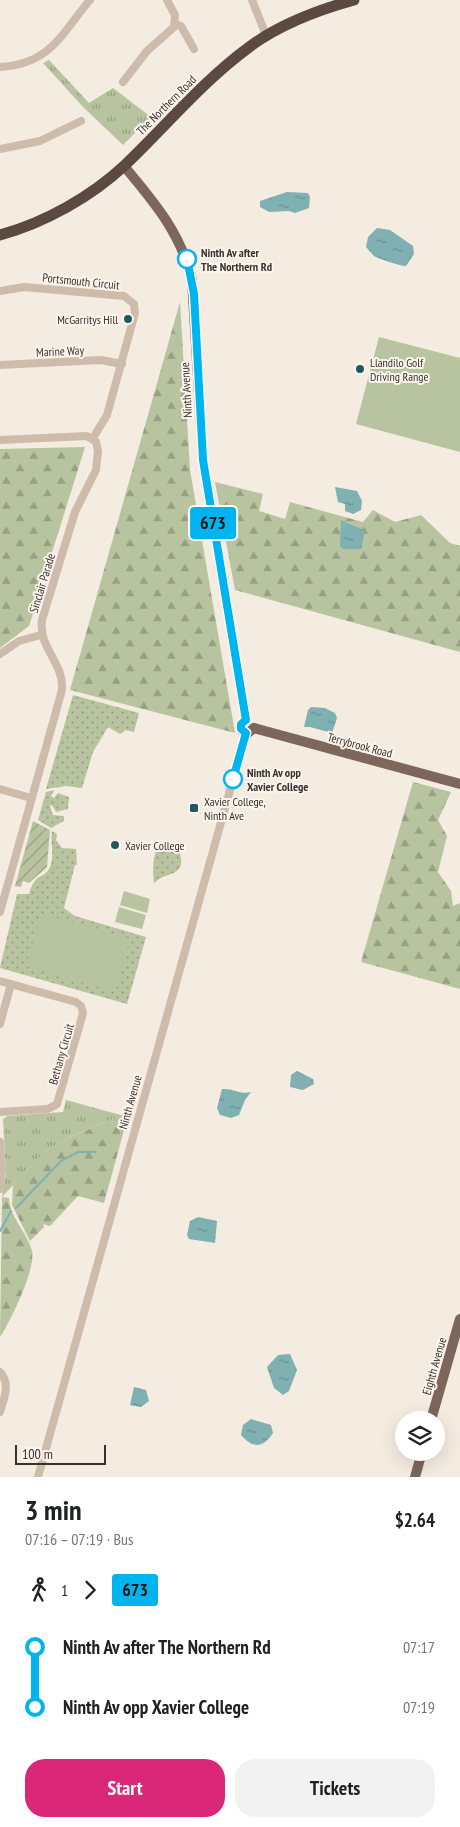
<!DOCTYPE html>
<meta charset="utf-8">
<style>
body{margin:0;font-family:"PT Sans Narrow",sans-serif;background:#f2f2f2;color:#202124;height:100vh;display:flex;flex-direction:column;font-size:19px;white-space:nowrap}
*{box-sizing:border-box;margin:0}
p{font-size:16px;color:#757577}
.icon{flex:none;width:28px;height:28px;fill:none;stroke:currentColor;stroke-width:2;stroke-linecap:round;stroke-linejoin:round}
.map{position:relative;height:1477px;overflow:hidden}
.drawer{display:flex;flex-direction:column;background:#fff;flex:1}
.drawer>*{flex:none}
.badge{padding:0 10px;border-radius:4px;font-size:18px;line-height:32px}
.controls{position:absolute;left:395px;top:1411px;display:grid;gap:10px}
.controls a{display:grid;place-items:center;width:50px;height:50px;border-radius:50%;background:#fff;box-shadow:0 5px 20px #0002;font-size:25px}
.scale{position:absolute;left:15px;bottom:12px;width:91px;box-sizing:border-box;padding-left:5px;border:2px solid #3b302b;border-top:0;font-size:14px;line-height:18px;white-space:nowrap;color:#3b302b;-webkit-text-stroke:4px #fbf5ee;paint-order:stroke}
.map>.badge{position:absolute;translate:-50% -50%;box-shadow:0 0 0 2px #fff}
.legs{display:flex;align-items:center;gap:8px;height:55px;padding:0 25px;font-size:16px}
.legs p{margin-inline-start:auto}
.summary{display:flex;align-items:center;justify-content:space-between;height:85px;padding:0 25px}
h1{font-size:28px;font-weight:800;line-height:38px}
.cta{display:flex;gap:10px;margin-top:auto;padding:10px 25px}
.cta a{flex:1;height:58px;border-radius:20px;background:#db2777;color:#fff;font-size:20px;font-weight:800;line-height:58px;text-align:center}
.cta a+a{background:#f2f2f2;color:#202124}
ul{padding:0 25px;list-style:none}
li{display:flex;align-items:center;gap:18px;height:60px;font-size:19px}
li i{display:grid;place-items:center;width:8px;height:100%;margin:0 6px;background:currentColor}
li i::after{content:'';width:12px;height:12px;margin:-6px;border:4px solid;border-radius:50%;background:#fff}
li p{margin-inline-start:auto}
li:first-child i{background:linear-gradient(#0000 50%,currentColor 0)}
li:last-child i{background:linear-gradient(currentColor 50%,#0000 0)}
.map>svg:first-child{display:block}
.grass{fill:url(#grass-dots)}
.forest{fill:url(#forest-firs)}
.park{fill:url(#park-tufts)}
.garden{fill:url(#garden-furrows)}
.pitch{fill:#b8c4a0}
.water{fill:url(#water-ripples)}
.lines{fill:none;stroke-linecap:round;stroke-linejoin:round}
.stream{stroke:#7fb0b2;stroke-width:2}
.minor{stroke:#cdbbac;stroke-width:8}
.major{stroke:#7d675c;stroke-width:10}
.highway{stroke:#5c4a42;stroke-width:11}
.line-1-casing{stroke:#fff;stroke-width:11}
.line-1{stroke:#00b5ef;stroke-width:8}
.stop-1-dot{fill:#fff;stroke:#00b5ef;stroke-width:2.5}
.poi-dot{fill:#1f5a5e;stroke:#fbf5ee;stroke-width:2}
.labels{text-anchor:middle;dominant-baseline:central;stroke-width:4;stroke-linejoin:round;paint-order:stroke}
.street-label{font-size:12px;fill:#3b302b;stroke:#fbf5ee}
.stop-label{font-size:12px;font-weight:bold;fill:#3b302b;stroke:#fbf5ee;text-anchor:start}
.poi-label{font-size:12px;fill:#3b302b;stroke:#fbf5ee;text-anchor:start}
</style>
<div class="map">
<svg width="460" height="1477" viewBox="0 0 460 1477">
<defs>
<pattern id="grass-dots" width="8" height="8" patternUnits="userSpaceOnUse" patternTransform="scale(1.25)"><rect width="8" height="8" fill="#b8c4a0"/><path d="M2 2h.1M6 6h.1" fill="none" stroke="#97a083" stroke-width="1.8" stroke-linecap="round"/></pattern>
<pattern id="forest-firs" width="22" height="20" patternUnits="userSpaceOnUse" patternTransform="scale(1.25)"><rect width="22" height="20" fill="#b8c4a0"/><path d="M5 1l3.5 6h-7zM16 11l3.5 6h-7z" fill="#97a083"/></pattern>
<pattern id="park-tufts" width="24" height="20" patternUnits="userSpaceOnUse" patternTransform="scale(1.25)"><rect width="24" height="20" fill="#b8c4a0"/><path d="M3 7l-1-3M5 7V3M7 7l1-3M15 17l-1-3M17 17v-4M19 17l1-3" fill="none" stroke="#97a083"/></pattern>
<pattern id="garden-furrows" width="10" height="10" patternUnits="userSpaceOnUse" patternTransform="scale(1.25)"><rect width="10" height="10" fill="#b8c4a0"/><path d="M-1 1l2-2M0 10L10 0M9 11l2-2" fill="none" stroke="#97a083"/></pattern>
<pattern id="water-ripples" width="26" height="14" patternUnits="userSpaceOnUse" patternTransform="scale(1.25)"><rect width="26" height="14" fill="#7fb0b2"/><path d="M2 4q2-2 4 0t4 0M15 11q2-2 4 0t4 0" fill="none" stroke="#699091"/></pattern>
</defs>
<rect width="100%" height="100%" fill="#f4ebe1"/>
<g class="grass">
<polygon points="73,695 139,713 134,732 126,730 120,734 108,727 93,752 82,788 66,786 46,789"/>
<polygon points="54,790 51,796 54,798 58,793 69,797 68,809 56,812 52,805 50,806 53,815 64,816 64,821 51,828 38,820 46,792"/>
<path d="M52 831 57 834 56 840 62 848 76 849 77 865H75L64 908 75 916 146 937 127 1004 0 968 17 894H29C35 872 45 879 50 867 55 857 50 842 52 831Z"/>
<path d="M177 845C192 880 163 870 154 884 153 872 152 860 157 849Z"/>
</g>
<g class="forest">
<polygon points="180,302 190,470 235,733 70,690"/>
<polygon points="85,447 29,626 0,648 0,449"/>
<polygon points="215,482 263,494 259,511 285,519 290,502 363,522 373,510 395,522 421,515 450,543 460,546 460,652 235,590"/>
<polygon points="413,782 451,792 438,820 447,836 438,872 451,891 453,906 460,903 460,989 361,962"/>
<polygon points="113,1119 126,1123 104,1203 78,1196 50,1226 43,1224 44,1227 30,1241 12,1205 13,1185 44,1152 70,1137"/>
<path d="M2 1197 9 1198C10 1218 27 1232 32 1251 36 1269 10 1322 0 1337Z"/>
</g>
<g class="park">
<polygon points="49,60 89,103 113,88 151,117 123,145 83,107 43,63"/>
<polygon points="66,1100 128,1117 126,1123 113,1119 70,1137 44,1152 2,1197 6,1174 3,1119 8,1116 63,1112"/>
</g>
<polygon class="garden" points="33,821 50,830 47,867 29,883 23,881 21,887 15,886"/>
<g class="pitch">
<polygon points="379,337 460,358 460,452 356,424"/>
<polygon points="124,891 150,899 147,913 120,905"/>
<polygon points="119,907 146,915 142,929 115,922"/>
<polygon points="41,913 130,939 115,992 26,966"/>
</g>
<g class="water">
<polygon points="287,192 308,193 310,197 309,208 295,213 289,211 269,212 260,207 260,201"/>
<path d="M377 228 390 230 413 246 414 254 406 266C403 267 377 258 374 256 372 254 368 249 366 247L368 237Z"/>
<polygon points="335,487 357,491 362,501 361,510 353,514 345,511 345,504 338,502"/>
<polygon points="341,520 365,531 361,549 343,549 340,546"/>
<polygon points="311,707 325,708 335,713 337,718 332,733 310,727 304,727 308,710"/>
<polygon points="297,1071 313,1079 314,1084 303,1090 290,1087 291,1075"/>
<path d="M222 1089C233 1088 241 1095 251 1092L245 1100 239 1115 231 1118 220 1115 217 1108Z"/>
<polygon points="198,1217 217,1221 215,1243 189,1239 187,1235 190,1221"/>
<polygon points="290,1354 297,1370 289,1391 283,1395 274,1388 267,1367 278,1355"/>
<polygon points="134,1387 146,1390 149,1401 141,1407 130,1405"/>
<path d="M251 1419 271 1425 273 1433C263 1448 253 1449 241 1435L243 1425Z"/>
</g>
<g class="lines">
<g class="stream">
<polyline points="16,1208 61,1161 78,1152 96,1152"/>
<polyline points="0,1231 11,1211"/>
</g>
<g class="minor">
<polyline points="252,0 266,35"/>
<polyline points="175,24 181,26 194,49"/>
<path d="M0 67C51 64 61 34 90 0"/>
<polyline points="123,82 147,51 174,27 175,15 167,0"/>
<polyline points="0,149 40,141 81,121"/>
<polyline points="0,291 24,287 124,296 134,304 135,313 107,415 93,438"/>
<polyline points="0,365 101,360 122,364"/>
<path d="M0 440 87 436 96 442 98 451 96 470 75 512 42 620C38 648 64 662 62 690L0 912"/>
<polyline points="0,654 19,641 41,635"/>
<polyline points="0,789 31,798"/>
<polyline points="0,981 76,1002 81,1006 83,1013 57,1104 48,1109 0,1112"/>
<polyline points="0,1024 11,984"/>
<polyline points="0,1142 2,1170 0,1189"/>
<path d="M0 1372C11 1384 4 1398 0 1412"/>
<polyline points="38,1477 246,733"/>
</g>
<g class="major">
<path d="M124 166C154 202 181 233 192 280L203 460 246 720"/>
<polyline points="246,720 241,724 242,731 248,733 254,728"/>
<polyline points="254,728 460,784"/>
<polyline points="431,1420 460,1319"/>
<polyline points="415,1477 422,1452"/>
</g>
<path class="highway" d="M0 235C44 223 91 197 125 165 166 126 202 82 248 48 278 25 318 10 354 0"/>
</g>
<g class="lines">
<g class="line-1-casing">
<polyline id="line-1" points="187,259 194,294 203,460 246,720 241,724 241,729 246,733 233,779"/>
</g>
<use href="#line-1" class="line-1"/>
</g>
<g class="stop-1-dot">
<circle cx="187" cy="259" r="9"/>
<circle cx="233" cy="779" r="9"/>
</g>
<g class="poi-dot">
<circle cx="128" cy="319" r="5"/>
<circle cx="360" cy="369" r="5"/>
<rect x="189" y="803" width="10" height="10" rx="2.5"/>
<circle cx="115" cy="845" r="5"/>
</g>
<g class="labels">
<g class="street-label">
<text transform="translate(166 105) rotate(-45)">The Northern Road</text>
<text transform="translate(81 281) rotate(6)">Portsmouth Circuit</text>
<text transform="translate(60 351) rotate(-3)">Marine Way</text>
<text transform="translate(186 390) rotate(-93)">Ninth Avenue</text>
<text transform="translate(42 583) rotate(-73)">Sinclair Parade</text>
<text transform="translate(360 745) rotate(15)">Terrybrook Road</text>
<text transform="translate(61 1054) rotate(-74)">Bethany Circuit</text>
<text transform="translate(130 1102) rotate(-74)">Ninth Avenue</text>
<text transform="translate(434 1366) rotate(-74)">Eighth Avenue</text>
</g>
<g class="stop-label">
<text x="201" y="252">Ninth Av after<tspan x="201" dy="14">The Northern Rd</tspan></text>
<text x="247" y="772">Ninth Av opp<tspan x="247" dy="14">Xavier College</tspan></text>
</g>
<g class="poi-label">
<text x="118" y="319" text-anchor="end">McGarritys Hill</text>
<text x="370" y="362">Llandilo Golf<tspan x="370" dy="14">Driving Range</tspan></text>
<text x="204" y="801">Xavier College,<tspan x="204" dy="14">Ninth Ave</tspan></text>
<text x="125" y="845">Xavier College</text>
</g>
</g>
</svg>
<div class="controls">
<a><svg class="icon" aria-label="layers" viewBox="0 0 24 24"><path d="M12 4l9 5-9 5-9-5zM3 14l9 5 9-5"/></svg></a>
</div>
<div class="scale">100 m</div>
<b class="badge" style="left:213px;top:523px;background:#00b5ef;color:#111">673</b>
</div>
<section class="drawer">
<div class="summary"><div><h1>3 min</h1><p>07:16 – 07:19 · Bus</p></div><b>$2.64</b></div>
<div class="legs"><svg class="icon" aria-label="walk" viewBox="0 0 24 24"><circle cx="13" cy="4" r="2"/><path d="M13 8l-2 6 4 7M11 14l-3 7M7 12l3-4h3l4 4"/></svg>1<svg class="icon" aria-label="forward" viewBox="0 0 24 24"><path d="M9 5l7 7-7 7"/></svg><b class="badge" style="background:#00b5ef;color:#111">673</b></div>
<ul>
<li><i style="color:#00b5ef"></i><b>Ninth Av after The Northern Rd</b><p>07:17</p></li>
<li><i style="color:#00b5ef"></i><b>Ninth Av opp Xavier College</b><p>07:19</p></li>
</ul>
<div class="cta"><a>Start</a><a>Tickets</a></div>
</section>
